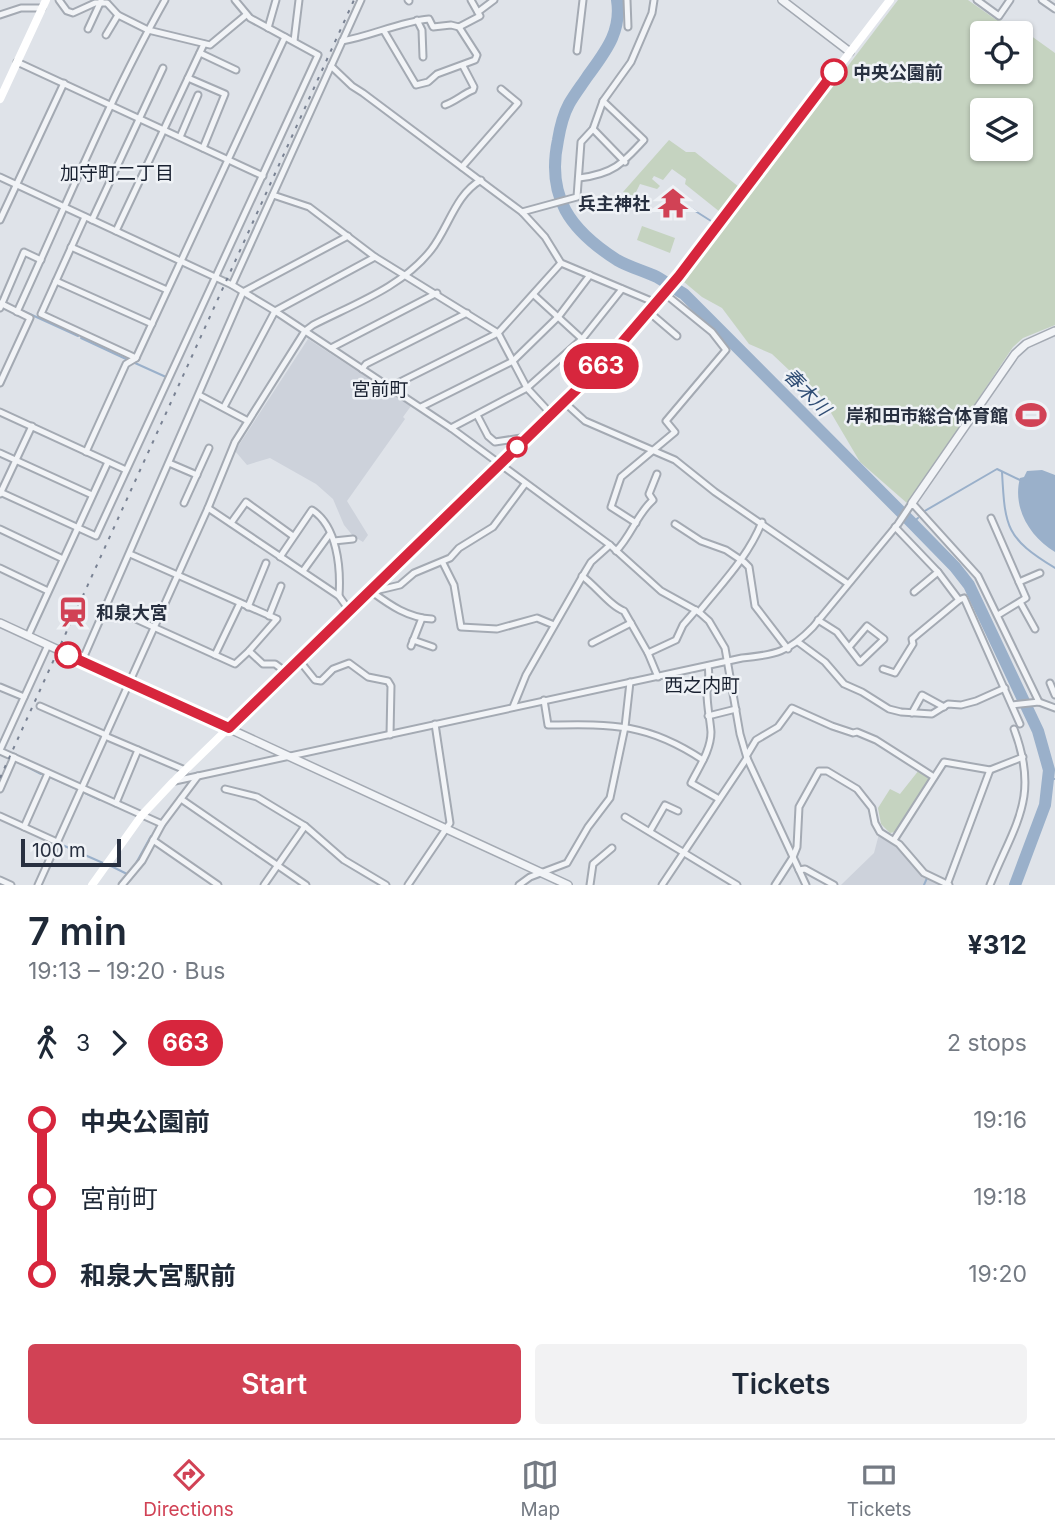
<!DOCTYPE html>
<meta charset="utf-8">
<style>
body{margin:0;font-family:Inter,"Noto Sans JP",sans-serif;background:#f2f2f3;color:#1f2937;height:100vh;display:flex;flex-direction:column;font-size:26px;white-space:nowrap}
*{box-sizing:border-box;margin:0}
p{font-size:23px;color:#747a83}
.icon{flex:none;width:38px;height:38px;fill:none;stroke:currentColor;stroke-width:2;stroke-linecap:round;stroke-linejoin:round}
.map{position:relative;height:885px;overflow:hidden}
.drawer{display:flex;flex-direction:column;background:#fff;flex:1}
.drawer>*{flex:none}
.badge{padding:0 14px;border-radius:23px;font-size:24px;line-height:46px}
.buttons{position:absolute;left:970px;top:21px;display:grid;gap:14px}
.buttons a{display:grid;place-items:center;width:63px;height:63px;border-radius:7px;background:#fff;box-shadow:0 2px 5px #0004;font-size:35px}
.scale{position:absolute;left:21px;bottom:18px;width:100px;box-sizing:border-box;padding-left:7px;border:4px solid #283040;border-top:0;font-size:19px;line-height:24px;white-space:nowrap;color:#283040;-webkit-text-stroke:5px #eff2f6;paint-order:stroke}
.map>.badge{position:absolute;translate:-50% -50%;box-shadow:0 0 0 4px #fff}
.legs{display:flex;align-items:center;gap:10px;height:77px;padding:0 28px;font-size:23px}
.legs p{margin-inline-start:auto}
.summary{display:flex;align-items:center;justify-content:space-between;height:119px;padding:0 28px}
h1{font-size:38px;font-weight:600;line-height:52px}
.button{display:flex;gap:14px;margin-top:auto;padding:14px 28px}
.button a{flex:1;height:80px;border-radius:7px;background:#d14255;color:#fff;font-size:28px;font-weight:600;line-height:80px;text-align:center}
.button a+a{background:#f2f2f3;color:#1f2937}
ul{padding:0 28px;list-style:none}
li{display:flex;align-items:center;gap:24px;height:77px;font-size:26px}
li i{display:grid;place-items:center;width:10px;height:100%;margin:0 9px;background:currentColor}
li i::after{content:'';width:18px;height:18px;margin:-9px;border:5px solid;border-radius:50%;background:#fff}
li p{margin-inline-start:auto}
li:first-child i{background:linear-gradient(#0000 50%,currentColor 0)}
li:last-child i{background:linear-gradient(currentColor 50%,#0000 0)}
.tab-bar{display:flex;justify-content:space-around;align-items:center;height:98px;border-top:2px solid #e0e1e3;background:#fff;font-size:19px;color:#747a83}
.tab-bar a{display:grid;justify-items:center;gap:4px}
.tab-bar .active{color:#d14255}
.map>svg:first-child{display:block}
.built{fill:#cdd2db}
.green{fill:#c5d3c0;fill-rule:evenodd}
.water{fill:#9ab0ca}
.lines{fill:none;stroke-linecap:round;stroke-linejoin:round}
.stream{stroke:#9ab0ca;stroke-width:2}
.river{stroke:#9ab0ca;stroke-width:12}
.minor-casing{stroke:#a4aab3;stroke-width:9}
.tertiary-casing{stroke:#a4aab3;stroke-width:10}
.minor{stroke:#f2f4f7;stroke-width:5}
.tertiary{stroke:#f2f4f7;stroke-width:7}
.secondary{stroke:#fff;stroke-width:8}
.rail{stroke:#798293;stroke-width:2;stroke-dasharray:3.5 7;stroke-linecap:butt}
.line-1-casing{stroke:#fff;stroke-width:16}
.line-1{stroke:#d7263d;stroke-width:10}
.stop-1-dot{fill:#fff;stroke:#d7263d;stroke-width:3.5}
.labels{text-anchor:middle;dominant-baseline:central;stroke-width:5;stroke-linejoin:round;paint-order:stroke}
.stop-label{font-size:18px;font-weight:bold;fill:#283040;stroke:#eff2f6;text-anchor:start}
.poi-label{font-size:18px;font-weight:bold;fill:#283040;stroke:#eff2f6;text-anchor:end}
.neighbourhood-label{font-size:19px;fill:#1a2231;stroke:#eff2f6}
.water-label{font-size:19px;font-style:italic;fill:#314e75;stroke:#eff2f6}
</style>
<div class="map">
<svg width="1055" height="885" viewBox="0 0 1055 885">
<rect width="100%" height="100%" fill="#dfe3e9"/>
<g class="built">
<polygon points="308,339 411,406 403,417 405,419 347,501 368,535 363,542 353,536 344,525 333,499 316,484 270,458 247,465 235,451"/>
<polygon points="879,834 900,850 921,875 940,885 841,885 874,853"/>
</g>
<g class="green">
<path d="M898 0H968L995 19 1016 25 1055 53V325L1023 338 1013 347 908 504 860 462 827 406 772 354 749 344 722 308 702 297 684 282ZM982 33H1020V72H982ZM982 110H1020V149H982Z"/>
<polygon points="669,140 686,152 695,152 739,187 720,212 685,184 686,179 672,169 663,180 654,176 652,179 660,186 657,189 640,184 634,196 623,192"/>
<polygon points="642,226 675,238 670,253 637,240"/>
<polygon points="919,770 928,776 928,780 895,832 890,833 881,824 878,808 890,789 900,794"/>
</g>
<path class="water" d="M1042 470 1055 475V552C1030 537 1012 508 1020 478L1024 477 1027 471Z"/>
<g class="lines">
<g class="stream">
<polyline points="672,195 674,198"/>
<polyline points="678,200 711,221"/>
<polyline points="21,310 78,336"/>
<polyline points="81,338 126,359"/>
<polyline points="135,363 166,377"/>
<path d="M1002 472C1005 528 1006 538 1055 568"/>
<polyline points="923,512 997,469 1020,480"/>
<polyline points="912,523 918,518"/>
<polyline points="18,762 41,774"/>
<polyline points="50,777 77,789"/>
<polyline points="1048,778 1055,779"/>
<polyline points="85,793 100,800"/>
<polyline points="60,844 103,863"/>
<polyline points="135,865 151,836"/>
<polyline points="111,866 127,874"/>
<polyline points="924,885 927,878"/>
</g>
<path class="river" d="M617 0C622 32 605 52 587 77 581 86 574 95 569 104 563 115 560 128 558 140 546 197 570 230 617 260 629 267 644 271 657 277 666 282 675 289 684 294L912 523 955 567 969 585 1038 731 1049 770 1045 805 1015 885"/>
<g class="minor-casing">
<g id="minor">
<polyline points="59,0 67,11 73,13 95,3 107,3 118,15 148,30 210,45 246,15"/>
<polyline points="408,0 409,1"/>
<polyline points="627,0 628,27"/>
<polyline points="977,0 999,16 1010,0"/>
<polyline points="1042,0 1055,9"/>
<polyline points="478,12 494,0"/>
<polyline points="0,15 21,8 42,8"/>
<polyline points="417,20 422,30 423,57"/>
<polyline points="268,28 276,0"/>
<polyline points="88,29 101,1"/>
<polyline points="384,31 416,85 428,82 437,74 475,60 477,55 459,27"/>
<polyline points="106,35 118,15"/>
<polyline points="294,41 299,0"/>
<path d="M342 41C372 36 399 22 429 19L433 27 451 25 459 27 480 16 471 0"/>
<polyline points="577,51 583,0"/>
<polyline points="200,53 236,70"/>
<polyline points="17,62 263,176"/>
<polyline points="331,66 352,86 363,93 522,212 545,237 561,263 656,303"/>
<polyline points="188,78 225,94 203,148"/>
<path d="M445 105C456 101 463 94 473 90L474 87 463 66"/>
<polyline points="593,129 625,162"/>
<polyline points="180,137 198,95"/>
<polyline points="462,167 518,103 501,89"/>
<polyline points="0,177 232,285 275,311 451,428 610,545 661,591 699,612 709,621 725,648 740,734 747,758 806,885"/>
<path d="M579 178C613 174 622 164 644 140L603 101"/>
<polyline points="273,195 309,207 375,257 498,333 527,388 551,414"/>
<polyline points="522,212 577,197 581,142 593,129 603,101 631,62 652,13 654,0"/>
<polyline points="85,217 41,314 136,358"/>
<polyline points="0,220 64,83"/>
<polyline points="92,220 163,68"/>
<polyline points="116,231 204,44"/>
<polyline points="71,247 167,290"/>
<polyline points="56,281 152,324"/>
<polyline points="232,285 361,0"/>
<polyline points="534,295 606,361"/>
<polyline points="0,303 30,318 0,383"/>
<polyline points="0,308 24,252 41,260"/>
<path d="M17 312C65 208 109 99 165 0"/>
<polyline points="649,312 677,336"/>
<polyline points="331,348 437,293"/>
<polyline points="362,369 366,364 467,313"/>
<polyline points="390,387 498,333 561,263"/>
<polyline points="199,395 248,421"/>
<polyline points="564,402 585,421 675,460 715,492 847,583"/>
<polyline points="224,407 275,311 375,257"/>
<polyline points="421,407 513,361 559,316 590,275"/>
<polyline points="0,412 126,470"/>
<polyline points="477,415 488,436 495,442 527,437"/>
<polyline points="451,428 527,388 583,338 622,289"/>
<polyline points="86,452 126,364 136,358 285,37"/>
<polyline points="0,453 92,495"/>
<polyline points="169,463 197,475"/>
<polyline points="0,492 96,536 318,55 250,18 235,0"/>
<polyline points="0,494 32,426"/>
<polyline points="184,503 209,448"/>
<polyline points="208,508 339,596 349,610"/>
<polyline points="991,518 1026,598 998,615"/>
<polyline points="231,523 246,502 293,536"/>
<polyline points="636,523 611,507 621,477 675,432 666,421 726,350 712,332 664,293"/>
<polyline points="675,524 701,541 726,550 744,562 749,567 755,606 788,649"/>
<polyline points="895,527 938,572 914,592"/>
<polyline points="0,529 63,559"/>
<polyline points="334,541 353,539"/>
<path d="M616 551C631 536 637 514 653 500L649 494 657 474"/>
<path d="M280 557 312 510C337 526 341 567 339 596"/>
<polyline points="443,563 454,585 461,627 497,629 537,618 554,625"/>
<polyline points="0,568 48,591"/>
<polyline points="303,571 329,535"/>
<polyline points="938,572 959,600"/>
<path d="M582 576C595 585 611 607 624 611L648 653 658 677"/>
<polyline points="1019,582 1040,573"/>
<polyline points="371,592 400,585 414,573 450,558 459,548 493,527 525,484"/>
<path d="M372 592C390 605 408 618 432 619"/>
<polyline points="1020,602 1035,629"/>
<polyline points="107,606 235,664 249,651 277,619 130,554"/>
<polyline points="248,607 266,563"/>
<path d="M699 612C722 583 748 557 762 522"/>
<polyline points="269,616 281,586"/>
<polyline points="818,620 837,632 860,662 884,639 867,626 850,646"/>
<polyline points="28,636 108,462"/>
<polyline points="413,640 433,647"/>
<polyline points="798,642 825,662 844,684 862,692 889,709 901,712 932,714 948,704 961,705 976,701 1005,688"/>
<polyline points="592,643 631,623"/>
<polyline points="411,646 422,618"/>
<polyline points="249,651 263,664 275,664 286,672"/>
<polyline points="648,653 676,640 683,625 696,610"/>
<polyline points="215,655 240,603"/>
<polyline points="299,660 315,680 321,681 333,669 349,663 368,677 388,681 391,686 390,735"/>
<polyline points="82,661 243,292 348,236"/>
<path d="M708 666C710 676 708 683 707 693 707 706 710 719 711 732 711 750 699 767 691 783L719 799"/>
<polyline points="883,669 895,673 913,644 912,639 959,600 964,598 1020,724"/>
<polyline points="1050,683 1055,695"/>
<polyline points="0,687 24,697"/>
<path d="M544 700 548 725C613 724 647 723 703 760"/>
<polyline points="1012,705 1039,702 1055,708"/>
<polyline points="40,706 106,735"/>
<polyline points="513,707 526,675 585,572 591,562 610,545"/>
<polyline points="912,713 922,695 944,707"/>
<polyline points="708,716 736,709"/>
<polyline points="105,736 185,770"/>
<polyline points="0,750 48,645"/>
<polyline points="0,751 162,824"/>
<polyline points="747,755 756,740 778,727 792,708 832,726 853,733 857,732 876,740 934,777"/>
<path d="M175 781 742 658C775 655 789 652 813 627L898 524 912 503 978 576 1039 702"/>
<polyline points="0,789 14,757"/>
<polyline points="225,789 257,797 305,826 344,860 386,885"/>
<polyline points="181,799 306,885"/>
<polyline points="116,803 138,750"/>
<polyline points="0,816 57,842"/>
<polyline points="625,817 737,885"/>
<polyline points="24,827 48,773"/>
<polyline points="650,831 665,805 678,811"/>
<polyline points="153,840 218,885"/>
<polyline points="894,840 944,762 990,770 1023,757"/>
<polyline points="799,870 805,869 834,885"/>
<polyline points="0,880 11,885"/>
<path d="M38 885 208 508 235 442 305 331 313 325C354 304 402 287 431 250 449 227 455 195 481 180"/>
<polyline points="122,885 142,861 162,824 198,776"/>
<polyline points="264,885 305,826"/>
<polyline points="408,885 450,823 435,724"/>
<polyline points="519,885 530,877 567,863 588,827 610,798 625,727 630,682"/>
<polyline points="590,885 593,864 612,848"/>
<polyline points="662,885 747,758"/>
<polyline points="775,885 793,857 797,847 799,807 819,771 827,771 857,789 872,808 875,823 880,832 899,844 924,873 949,885"/>
<polyline points="947,885 990,770"/>
<path d="M990 885C1015 823 1040 798 1014 729"/>
</g>
</g>
<g class="tertiary-casing">
<g id="tertiary">
<polyline points="782,0 850,52"/>
<polyline points="912,503 1015,354 1026,344 1055,331"/>
<polyline points="0,623 568,885"/>
</g>
</g>
<use href="#minor" class="minor"/>
<use href="#tertiary" class="tertiary"/>
<g class="secondary">
<polyline points="0,99 46,0"/>
<polyline points="92,885 142,815 174,781 606,361 679,276 890,0"/>
</g>
<polyline class="rail" points="0,778 354,0"/>
</g>
<g class="lines">
<g class="line-1-casing">
<polyline id="line-1" points="68,655 229,728 606,361 679,276 834,72"/>
</g>
<use href="#line-1" class="line-1"/>
</g>
<defs>
<g id="temple-bare" transform="scale(2.415)"><path d="M0-6L5-2H3V0L6.5 2.5H4V6H1.5V3h-3V6H-4V2.5H-6.5L-3 0V-2H-5Z" fill="#d14255" stroke="#eff2f6" stroke-width="2.5" paint-order="stroke"/></g>
<g id="stadium-bare" transform="scale(2.415)"><path d="M0-5a6.5 5 0 1 0 0 10a6.5 5 0 1 0 0-10ZM-3.5-1.8h7v3.6h-7Z" fill="#d14255" stroke="#eff2f6" stroke-width="2.5" paint-order="stroke"/></g>
<g id="station-bare" transform="scale(2.415)"><path d="M-3-6H3Q5-6 5-4V2Q5 4 3 4L4.5 6H3L1.5 4h-3L-3 6H-4.5L-3 4Q-5 4-5 2V-4Q-5-6-3-6ZM-3.5-4v3h7v-3ZM-3.5 1v1.5H-2V1ZM2 1v1.5H3.5V1Z" fill="#d14255" stroke="#eff2f6" stroke-width="2.5" paint-order="stroke"/></g>
</defs>
<g fill-rule="evenodd">
<use href="#temple-bare" x="673" y="203"/>
<use href="#stadium-bare" x="1031" y="415"/>
<use href="#station-bare" x="73" y="612"/>
</g>
<g class="stop-1-dot">
<circle cx="834" cy="72" r="12"/>
<circle cx="517" cy="447" r="9"/>
<circle cx="68" cy="655" r="12"/>
</g>
<g class="labels">
<g class="stop-label">
<text x="853" y="72">中央公園前</text>
</g>
<g class="poi-label">
<text x="650" y="203">兵主神社</text>
<text x="1008" y="415">岸和田市総合体育館</text>
<text x="96" y="612" text-anchor="start">和泉大宮</text>
</g>
<g class="neighbourhood-label">
<text x="117" y="173">加守町二丁目</text>
<text x="380" y="389">宮前町</text>
<text x="702" y="685">西之内町</text>
</g>
<g class="water-label">
<text transform="translate(807 392) rotate(46)">春木川</text>
</g>
</g>
</svg>
<div class="buttons">
<a><svg class="icon" aria-label="locate" viewBox="0 0 24 24"><circle cx="12" cy="12" r="6"/><path d="M12 2v4M12 18v4M2 12h4M18 12h4"/></svg></a>
<a><svg class="icon" aria-label="layers" viewBox="0 0 24 24"><path d="M12 4l9 5-9 5-9-5zM3 14l9 5 9-5"/></svg></a>
</div>
<div class="scale">100 m</div>
<b class="badge" style="left:601px;top:366px;background:#d7263d;color:#fff">663</b>
</div>
<section class="drawer">
<div class="summary"><div><h1>7 min</h1><p>19:13 – 19:20 · Bus</p></div><b>¥312</b></div>
<div class="legs"><svg class="icon" aria-label="walk" viewBox="0 0 24 24"><circle cx="13" cy="4" r="2"/><path d="M13 8l-2 6 4 7M11 14l-3 7M7 12l3-4h3l4 4"/></svg>3<svg class="icon" aria-label="forward" viewBox="0 0 24 24"><path d="M9 5l7 7-7 7"/></svg><b class="badge" style="background:#d7263d;color:#fff">663</b><p>2 stops</p></div>
<ul>
<li><i style="color:#d7263d"></i><b>中央公園前</b><p>19:16</p></li>
<li><i style="color:#d7263d"></i><span>宮前町</span><p>19:18</p></li>
<li><i style="color:#d7263d"></i><b>和泉大宮駅前</b><p>19:20</p></li>
</ul>
<div class="button"><a>Start</a><a>Tickets</a></div>
</section>
<nav class="tab-bar">
<a class="active"><svg class="icon" aria-label="directions" viewBox="0 0 24 24"><path d="M12 3l9 9-9 9-9-9zM9 14v-3h6M13 9l2 2-2 2"/></svg>Directions</a>
<a><svg class="icon" aria-label="map" viewBox="0 0 24 24"><path d="M3 6l6-2 6 2 6-2v14l-6 2-6-2-6 2zM9 4v14M15 6v14"/></svg>Map</a>
<a><svg class="icon" aria-label="tickets" viewBox="0 0 24 24"><path d="M3 7h18v10H3zM15 7v10"/></svg>Tickets</a>
</nav>
